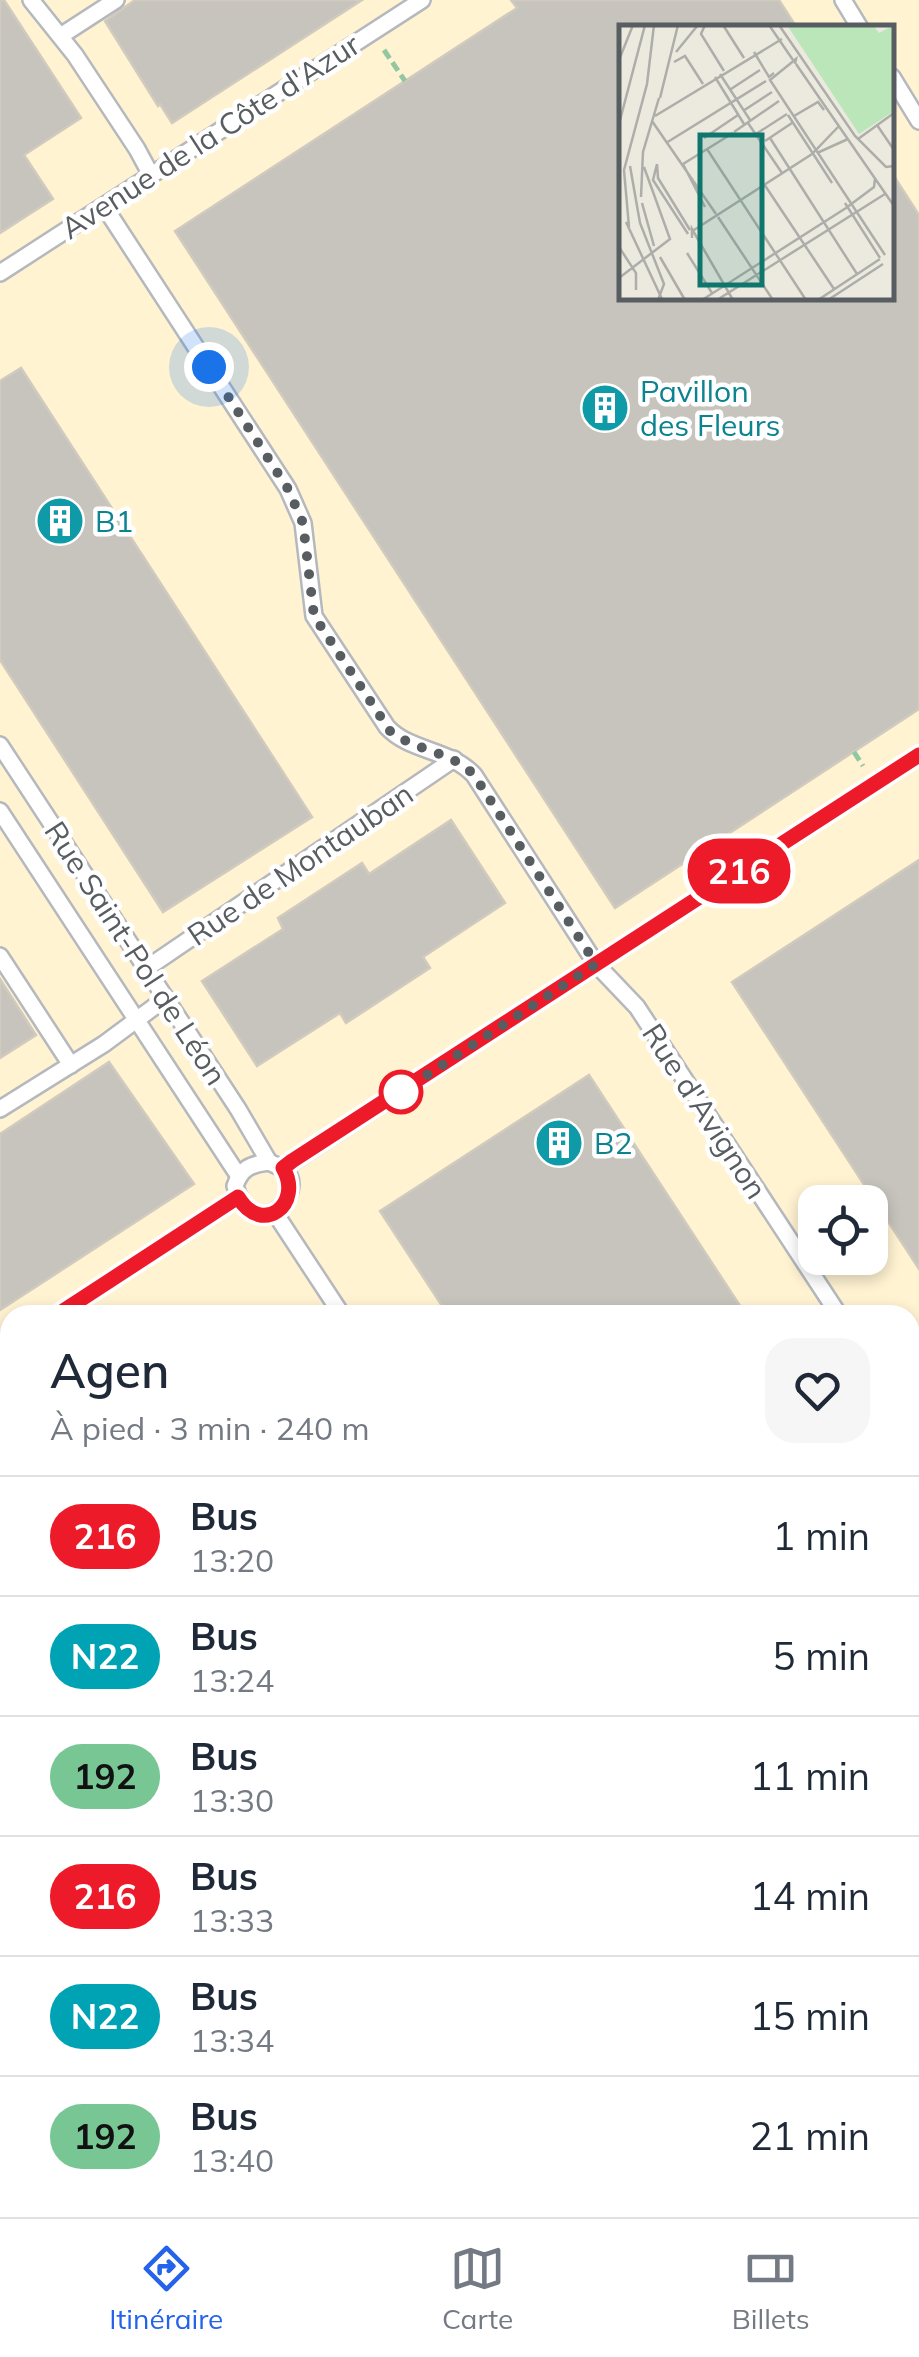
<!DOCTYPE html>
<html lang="fr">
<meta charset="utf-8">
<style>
body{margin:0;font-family:Mulish,sans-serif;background:#f6f6f7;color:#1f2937;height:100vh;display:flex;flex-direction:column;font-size:38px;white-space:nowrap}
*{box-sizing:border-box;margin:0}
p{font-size:32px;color:#747a83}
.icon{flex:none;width:55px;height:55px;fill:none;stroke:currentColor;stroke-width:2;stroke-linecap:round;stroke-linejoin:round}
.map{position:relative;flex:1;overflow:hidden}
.sheet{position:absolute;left:0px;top:1305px;width:920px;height:912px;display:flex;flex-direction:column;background:#fff;border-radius:30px 30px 0 0;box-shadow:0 5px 15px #0003}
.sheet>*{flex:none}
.badge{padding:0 20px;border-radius:32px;font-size:35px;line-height:65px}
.tools{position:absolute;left:798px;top:1185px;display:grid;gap:20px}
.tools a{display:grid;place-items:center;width:90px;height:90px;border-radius:20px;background:#fff;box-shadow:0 5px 15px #0003;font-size:50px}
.you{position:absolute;width:50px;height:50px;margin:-25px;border:8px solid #fff;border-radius:50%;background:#1a73e8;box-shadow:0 0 0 15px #1a73e833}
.map>.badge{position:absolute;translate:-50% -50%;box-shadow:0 0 0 5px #fff}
.round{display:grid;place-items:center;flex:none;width:105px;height:105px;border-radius:30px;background:#f6f6f7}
.headline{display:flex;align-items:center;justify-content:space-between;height:170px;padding:0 50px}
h1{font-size:48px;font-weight:600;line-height:75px}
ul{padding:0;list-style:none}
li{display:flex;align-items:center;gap:30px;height:120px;padding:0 50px;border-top:2px solid #e0e1e3}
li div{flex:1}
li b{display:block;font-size:38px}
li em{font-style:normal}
li .badge{min-width:110px;font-weight:700;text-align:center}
.menu{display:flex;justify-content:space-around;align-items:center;height:140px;border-top:2px solid #e0e1e3;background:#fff;font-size:28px;color:#747a83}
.menu a{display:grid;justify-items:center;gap:5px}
.menu .selected{color:#2563eb}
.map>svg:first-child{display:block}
.commercial{fill:#fff3d2;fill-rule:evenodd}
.building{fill:#c7c4bd;stroke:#d1cabe;stroke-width:2.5}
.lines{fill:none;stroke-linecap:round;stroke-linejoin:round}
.service-casing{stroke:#b5b8bd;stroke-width:20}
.path{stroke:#93c7a1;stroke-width:5;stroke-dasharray:10 5;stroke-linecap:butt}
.service{stroke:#fff;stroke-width:15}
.line-casing{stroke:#fff;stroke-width:22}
.line{stroke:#ed1b2a;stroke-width:15}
.walk{stroke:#585d61;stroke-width:10;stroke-dasharray:0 18}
.stop-dot{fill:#fff;stroke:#ed1b2a;stroke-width:5}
.labels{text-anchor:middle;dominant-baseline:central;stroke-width:9;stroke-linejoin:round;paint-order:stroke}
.street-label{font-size:30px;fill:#585d61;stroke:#fff}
.culture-label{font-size:30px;fill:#0d838f;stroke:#fff;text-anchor:start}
.inset-road{fill:none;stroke:#adada9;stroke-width:2.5}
.view{fill:#0f766e;fill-opacity:0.15;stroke:#0f766e;stroke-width:5}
.inset-edge{fill:none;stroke:#585d61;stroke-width:5}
</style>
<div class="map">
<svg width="919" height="2217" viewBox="0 0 919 2217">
<rect width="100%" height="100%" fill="#ece9df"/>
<path class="commercial" d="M0 0H919V2217H0ZM622 28H892V298H622ZM815 1202H870V1258H815ZM10 1315H910V2208H10Z"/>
<g class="building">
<polygon points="0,0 4,0 81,118 24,155 53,199 0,233"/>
<polygon points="135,0 362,0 172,123 160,104 158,106 105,21"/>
<polygon points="511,0 779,0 797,28 622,28 622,298 892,298 892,173 919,215 919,709 615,908 175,231 517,8"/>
<polygon points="21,368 312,817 163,912 0,660 0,381"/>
<polygon points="451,820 505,903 423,957 430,968 346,1023 340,1013 257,1066 202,981 283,929 278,918 362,863 369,874"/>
<polygon points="919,860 919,1269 732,982"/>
<polygon points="0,979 36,1035 0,1058"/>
<polygon points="109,1062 194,1184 0,1310 0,1134"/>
<polygon points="589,1075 746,1315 448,1315 380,1211"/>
</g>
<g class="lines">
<g class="service-casing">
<g id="service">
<polyline points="31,0 75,55 137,149 151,175"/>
<polyline points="843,0 860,28"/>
<polyline points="62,35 116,0"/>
<polyline points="892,77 919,121"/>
<path d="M104 206 288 489 303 523 314 616 387 727C410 752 450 749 474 775L596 964 637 1007 839 1315"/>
<polyline points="0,273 422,0"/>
<polyline points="0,745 238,1109 269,1162"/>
<polyline points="0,811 238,1175"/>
<polyline points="0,956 71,1065"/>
<polyline points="147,968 454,759"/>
<polyline points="0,1109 104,1044 166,998"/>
<path d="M269 1162C274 1165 280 1166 284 1169 310 1193 255 1249 235 1186 241 1168 251 1164 269 1162Z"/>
<polyline points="283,1168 919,755"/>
<polyline points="275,1213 342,1315"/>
<polyline points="57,1315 238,1197"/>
<polyline points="0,1354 10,1347"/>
<polyline points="910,1424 919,1438"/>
<polyline points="0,1556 10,1571"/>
<polyline points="0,1690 10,1706"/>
<polyline points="910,1896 919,1891"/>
<polyline points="910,1991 919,1985"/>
<polyline points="0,2050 10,2065"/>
<polyline points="910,2182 919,2196"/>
<polyline points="100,2208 106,2217"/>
<polyline points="338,2208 344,2217"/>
<polyline points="435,2208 445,2217"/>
<polyline points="380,2217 394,2208 404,2208"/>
<polyline points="565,2217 579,2208"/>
</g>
</g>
<g class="path">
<polyline points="384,50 405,81"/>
<polyline points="854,752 863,766"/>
<polyline points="235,2217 249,2208"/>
</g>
<use href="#service" class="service"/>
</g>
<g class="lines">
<g class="line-casing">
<path id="line" d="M57 1315 238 1197C262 1237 304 1204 283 1168L292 1161 919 755"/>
</g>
<use href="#line" class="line"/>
<path class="walk" d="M209 367 288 489 303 523 314 616 390 731C415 751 451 751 474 775L596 964 401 1092"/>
</g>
<defs>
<g id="building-disc" transform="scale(2.5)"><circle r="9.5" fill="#0f9aa8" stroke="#fff"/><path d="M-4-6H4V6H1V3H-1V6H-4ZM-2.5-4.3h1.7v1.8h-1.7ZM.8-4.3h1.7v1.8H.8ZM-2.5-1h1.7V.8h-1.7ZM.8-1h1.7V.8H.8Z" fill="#fff"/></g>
</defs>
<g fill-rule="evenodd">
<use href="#building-disc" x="605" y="408"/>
<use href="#building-disc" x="60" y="521"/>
<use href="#building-disc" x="559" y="1143"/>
</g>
<circle class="stop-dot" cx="401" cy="1092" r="20"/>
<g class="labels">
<g class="street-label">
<text transform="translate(210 136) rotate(-33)">Avenue de la Côte d'Azur</text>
<text transform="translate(300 864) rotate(-34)">Rue de Montauban</text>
<text transform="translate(136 953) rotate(57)">Rue Saint-Pol de Léon</text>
<text transform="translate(705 1111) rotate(57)">Rue d'Avignon</text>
</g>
<g class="culture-label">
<text x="640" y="391">Pavillon<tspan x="640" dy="34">des Fleurs</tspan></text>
<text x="95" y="521">B1</text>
<text x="594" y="1143">B2</text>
</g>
</g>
<g transform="translate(619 25)">
<rect width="275" height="275" fill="#ece9df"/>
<path d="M168 0H254L260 8 275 0V86L240 109Z" fill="#bbe6ba"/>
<path class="inset-road" d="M86 0 82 9 105 46M104 0 125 33M150 0 174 35M160 0 236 111 267 142 275 141M57 27 79 0M135 27 150 52 155 48M0 35 14 0M55 37 66 31 84 59M176 39 177 34 151 55 266 230M177 39 275 181M101 49 131 95M96 52 125 99M112 64 141 45M41 73 59 0M124 86 153 67M169 90 213 158M36 91 163 14M175 91 199 77 205 85M33 96 97 189M129 98 163 148M0 99 26 0M258 100 275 125M115 107 160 76M137 109 168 89M85 113 119 90M151 113 238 249M239 114 275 88M146 116 173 98M47 118 147 56M88 124 187 275M198 128 229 114M38 139 34 155 69 209M38 139 39 153 71 205M64 139 114 108M64 139 86 182M11 141 21 198 45 259 39 275M145 159 215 264M22 172 24 127 40 73M23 178 35 221M226 178 261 233M99 192 154 275M7 197 43 274M10 202 5 145 28 59 35 0M75 205 193 129 220 101M73 213V204L114 275M0 222 17 248V265M68 228 93 268M41 232 66 275M0 253 51 214 25 142M83 275 227 183 255 162 256 154M98 275 266 169M199 275 261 234M209 275 264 239"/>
<path class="view" d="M81 110H143V260H81Z"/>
<rect width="275" height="275" class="inset-edge"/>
</g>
</svg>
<div class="tools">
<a><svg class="icon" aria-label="locate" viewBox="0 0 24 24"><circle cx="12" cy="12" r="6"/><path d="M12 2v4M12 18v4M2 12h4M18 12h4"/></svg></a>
</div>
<div class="you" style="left:209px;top:367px"></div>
<b class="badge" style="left:739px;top:871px;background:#ed1b2a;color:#fff">216</b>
<section class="sheet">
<div class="headline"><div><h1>Agen</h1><p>À pied · 3 min · 240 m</p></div><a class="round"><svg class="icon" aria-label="heart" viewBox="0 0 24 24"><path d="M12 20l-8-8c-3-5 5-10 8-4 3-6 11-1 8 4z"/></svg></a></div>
<ul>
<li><span class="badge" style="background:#ed1b2a;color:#fff">216</span><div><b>Bus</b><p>13:20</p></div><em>1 min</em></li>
<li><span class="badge" style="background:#00a3b4;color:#fff">N22</span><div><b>Bus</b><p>13:24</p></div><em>5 min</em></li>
<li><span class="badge" style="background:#77c694;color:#111">192</span><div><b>Bus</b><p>13:30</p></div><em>11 min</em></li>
<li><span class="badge" style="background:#ed1b2a;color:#fff">216</span><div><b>Bus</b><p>13:33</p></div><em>14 min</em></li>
<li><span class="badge" style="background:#00a3b4;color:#fff">N22</span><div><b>Bus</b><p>13:34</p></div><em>15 min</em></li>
<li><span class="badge" style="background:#77c694;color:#111">192</span><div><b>Bus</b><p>13:40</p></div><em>21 min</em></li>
</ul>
</section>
</div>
<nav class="menu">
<a class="selected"><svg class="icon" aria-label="directions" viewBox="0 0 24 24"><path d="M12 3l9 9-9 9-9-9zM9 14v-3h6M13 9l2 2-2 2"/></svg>Itinéraire</a>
<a><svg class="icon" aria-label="map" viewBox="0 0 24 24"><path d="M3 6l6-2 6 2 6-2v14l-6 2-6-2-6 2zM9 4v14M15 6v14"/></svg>Carte</a>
<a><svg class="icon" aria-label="tickets" viewBox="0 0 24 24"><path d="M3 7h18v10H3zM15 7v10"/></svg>Billets</a>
</nav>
